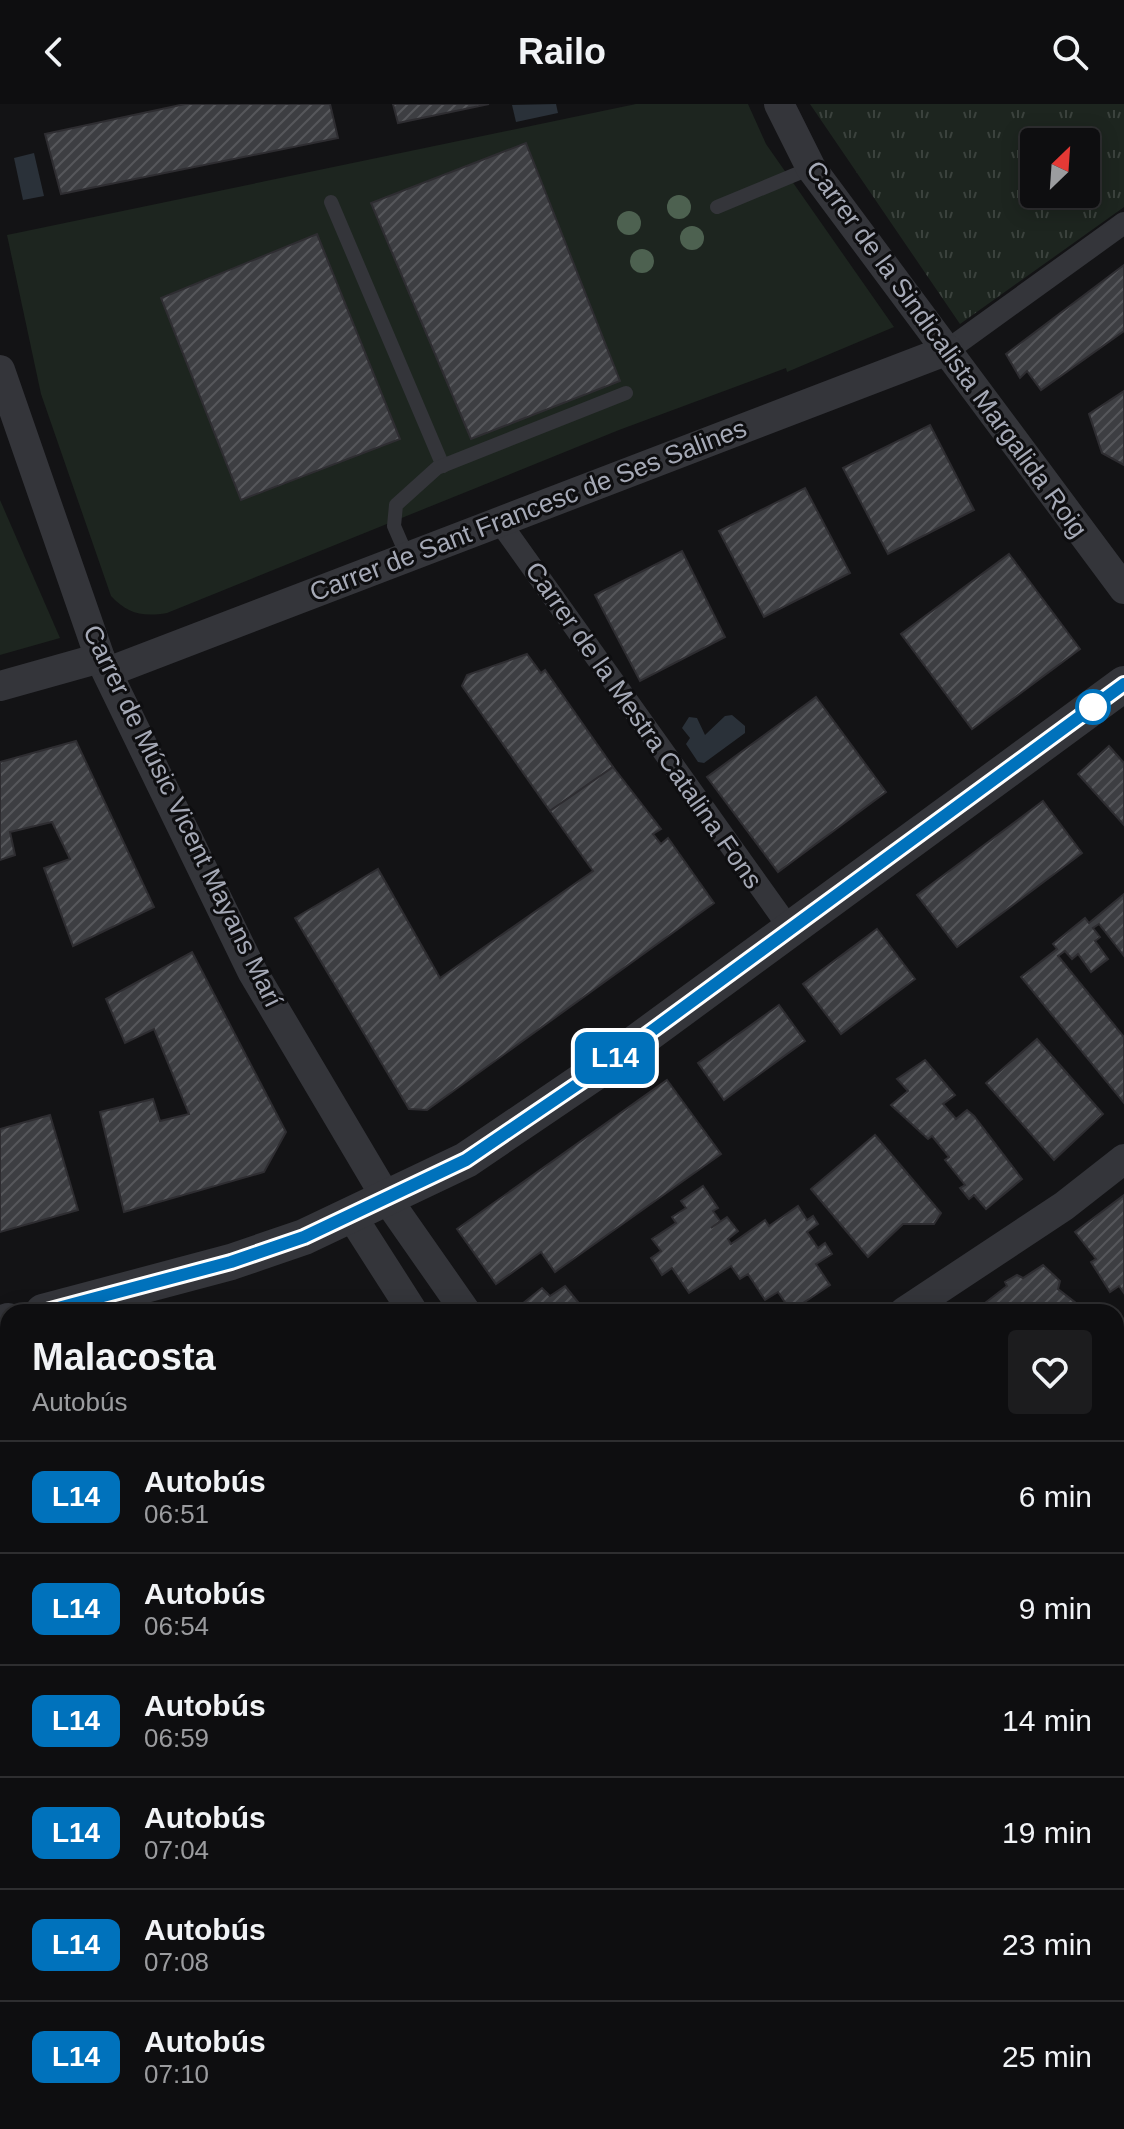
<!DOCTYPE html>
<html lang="es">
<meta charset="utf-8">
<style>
body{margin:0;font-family:Arial,sans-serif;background:#1c1c1e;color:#f1f3f6;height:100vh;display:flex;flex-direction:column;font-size:30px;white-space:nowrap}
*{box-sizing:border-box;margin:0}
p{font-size:26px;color:#9b9c9f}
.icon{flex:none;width:44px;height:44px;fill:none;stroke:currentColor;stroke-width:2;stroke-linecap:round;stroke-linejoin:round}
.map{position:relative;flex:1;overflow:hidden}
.sheet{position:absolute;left:0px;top:1200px;width:1124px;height:826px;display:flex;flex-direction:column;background:#0e0e10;border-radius:24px 24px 0 0;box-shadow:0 4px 20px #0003,0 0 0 2px #2e2e30}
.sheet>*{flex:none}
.badge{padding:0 16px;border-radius:12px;font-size:28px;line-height:52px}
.needle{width:52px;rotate:25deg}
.controls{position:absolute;left:1020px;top:24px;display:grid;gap:16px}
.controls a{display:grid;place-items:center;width:80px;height:80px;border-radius:8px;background:#0e0e10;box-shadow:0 4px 20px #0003,0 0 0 2px #2e2e30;font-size:40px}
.map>.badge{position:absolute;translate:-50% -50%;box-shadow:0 0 0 4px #fff}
.round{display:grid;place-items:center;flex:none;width:84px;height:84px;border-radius:8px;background:#1c1c1e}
.headline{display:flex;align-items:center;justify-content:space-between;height:136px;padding:0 32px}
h1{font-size:38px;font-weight:700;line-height:60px}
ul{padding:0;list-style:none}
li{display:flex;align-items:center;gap:24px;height:112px;padding:0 32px;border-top:2px solid #2e2e30}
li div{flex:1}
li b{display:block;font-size:30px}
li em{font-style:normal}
li .badge{min-width:88px;font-weight:700;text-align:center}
header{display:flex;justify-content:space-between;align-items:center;height:104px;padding:0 32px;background:#0e0e10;font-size:36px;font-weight:700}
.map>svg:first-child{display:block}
.green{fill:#1d251f}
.park{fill:url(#park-tufts);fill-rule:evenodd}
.water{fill:#2a3139}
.building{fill:url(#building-hatch);stroke:#2e2d31;stroke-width:2}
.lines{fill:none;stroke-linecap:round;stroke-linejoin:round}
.path{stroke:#3a3c41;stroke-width:5;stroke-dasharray:4 6;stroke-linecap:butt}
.service{stroke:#34353a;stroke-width:14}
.pedestrian{stroke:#34353a;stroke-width:22}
.minor{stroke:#34353a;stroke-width:30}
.tertiary{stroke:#34353a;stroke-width:36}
.tree{fill:#4d6150}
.line-casing{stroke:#fff;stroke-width:18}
.line{stroke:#0072bc;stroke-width:12}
.stop-dot{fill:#fff;stroke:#0072bc;stroke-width:4}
.labels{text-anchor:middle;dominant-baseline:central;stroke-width:6;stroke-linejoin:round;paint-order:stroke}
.street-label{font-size:26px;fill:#a5a9b6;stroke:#0e0e10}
</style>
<header><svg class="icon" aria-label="back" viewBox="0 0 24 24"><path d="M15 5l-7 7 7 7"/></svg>Railo<svg class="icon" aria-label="search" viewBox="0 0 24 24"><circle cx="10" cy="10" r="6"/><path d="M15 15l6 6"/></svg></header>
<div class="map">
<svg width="1124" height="2025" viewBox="0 0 1124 2025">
<defs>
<pattern id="park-tufts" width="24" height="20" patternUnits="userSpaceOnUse" patternTransform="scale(2)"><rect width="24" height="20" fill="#1d251f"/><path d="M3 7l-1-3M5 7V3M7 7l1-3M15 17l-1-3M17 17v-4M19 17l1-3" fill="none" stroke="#3b423d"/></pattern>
<pattern id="building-hatch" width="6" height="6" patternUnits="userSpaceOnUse" patternTransform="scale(2)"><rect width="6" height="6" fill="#3d3e42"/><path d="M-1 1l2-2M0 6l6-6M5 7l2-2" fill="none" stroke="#56575b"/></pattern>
</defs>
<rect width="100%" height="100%" fill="#131315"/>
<g class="green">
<path d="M636 0H748L766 40 894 223 787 268 786 264 619 326 167 509C142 513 128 510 111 492L41 290 7 131Z"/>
<polygon points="0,396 60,534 0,551"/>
<polygon points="8,1465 8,1569 0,1552 0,1469"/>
</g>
<path class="park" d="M810 0H1124V103L960 220ZM1034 38H1086V90H1034Z"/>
<g class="water">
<polygon points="556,0 558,9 516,18 512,1"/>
<polygon points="34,49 44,92 23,96 14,54"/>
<polygon points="732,611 745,622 745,629 704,659 698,658 686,640 690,634 682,624 689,613 697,614 705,631 725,612"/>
<polygon points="1124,1475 1124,2025 456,2025 455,2018 1116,2018 1116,1476"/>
</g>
<g class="building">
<polygon points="185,0 330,0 338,34 61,90 45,30"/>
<polygon points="393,0 489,0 398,19"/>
<polygon points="526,39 620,277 471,335 371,99"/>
<polygon points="317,130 400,335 241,396 161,194"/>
<polygon points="1124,161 1124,227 1041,286 1027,267 1020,274 1006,250"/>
<polygon points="1124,287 1124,361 1102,349 1089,310"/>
<polygon points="930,321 974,406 888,450 843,364"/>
<polygon points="805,384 850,469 764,513 719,427"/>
<polygon points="682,447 725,533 640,577 595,491"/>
<polygon points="1009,450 1080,545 972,625 901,530"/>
<polygon points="527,550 541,569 545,566 613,663 550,707 462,582 467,571"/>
<polygon points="816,593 886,688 778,768 707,673"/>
<polygon points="76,637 154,803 73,842 44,764 70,755 52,718 10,728 15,751 0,756 0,658"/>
<polygon points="1109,642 1124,659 1124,721 1078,670"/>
<polygon points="613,663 661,725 653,730 661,740 668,734 714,799 427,1006 409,1005 295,814 378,765 440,874 593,767 550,707"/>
<polygon points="1043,697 1082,749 957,843 917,791"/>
<polygon points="1124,790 1124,852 1099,820 1093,824 1100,833 1095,837 1108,855 1091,868 1078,850 1072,855 1065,847 1058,852 1124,933 1124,999 1021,873 1057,845 1053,840 1085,814 1089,819"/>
<polygon points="877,825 915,875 841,930 803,880"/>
<polygon points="192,848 286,1028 264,1068 124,1108 100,1008 153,995 160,1017 189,1010 154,925 125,939 106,895"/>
<polygon points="779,901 805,937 724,996 698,959"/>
<polygon points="1037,935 1103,1010 1054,1056 986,979"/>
<polygon points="925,956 955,991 943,1000 956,1015 967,1006 974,1012 1022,1075 986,1105 974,1091 969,1095 960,1084 965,1081 945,1056 949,1053 932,1032 928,1035 891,1001 908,987 897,975"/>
<polygon points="667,976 721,1050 555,1168 541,1148 496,1180 457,1125"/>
<polygon points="50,1011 78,1106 0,1128 0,1025"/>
<polygon points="875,1031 941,1109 934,1120 903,1120 868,1153 811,1085"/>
<polygon points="703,1082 718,1104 713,1107 720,1117 711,1124 727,1113 738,1127 728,1135 731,1140 765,1116 769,1122 798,1102 807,1116 813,1112 818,1120 807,1128 818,1144 825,1139 832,1150 816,1160 830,1181 791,1207 778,1188 765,1196 748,1170 740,1175 731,1162 689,1189 672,1164 662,1171 651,1154 661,1147 652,1135 676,1119 672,1113 686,1104 681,1097"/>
<polygon points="1124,1091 1124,1189 1119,1182 1110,1188 1091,1158 1096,1155 1075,1128"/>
<polygon points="1043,1161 1060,1177 1058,1185 1076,1199 1075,1208 983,1208 981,1202 1007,1182 1005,1178 1017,1171 1023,1174"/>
<polygon points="565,1182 586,1208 512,1208 542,1184 550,1192"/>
<polygon points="8,1268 8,1318 0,1320 0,1270"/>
<polygon points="1116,1279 1124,1291 1124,1321 1119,1325"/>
<polygon points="8,1335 8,1449 0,1453 0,1339"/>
</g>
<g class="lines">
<g class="path">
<polyline points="0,1664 8,1662"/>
<polyline points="0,1850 8,1852"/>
<polyline points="220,2018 225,2025"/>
<polyline points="399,2025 400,2018"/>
</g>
<g class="service">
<polyline points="331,98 443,362"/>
<polyline points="717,103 811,64"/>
<polyline points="407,452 394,422 396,401 437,364 626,289"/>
</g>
<g class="pedestrian">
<polyline points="948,246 1124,119"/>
<polyline points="499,417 790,825"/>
</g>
<g class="minor">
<polyline points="779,0 811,64 1124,485"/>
<polyline points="0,266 100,554 252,867 387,1095 466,1208"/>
<polyline points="108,568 948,246"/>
<polyline points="0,582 100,554"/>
<polyline points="351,1111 413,1208"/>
<polyline points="904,1208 1064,1102 1124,1055"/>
</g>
<g class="tertiary">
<polyline points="43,1208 231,1158 304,1133 466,1056 600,965 1124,580"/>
<polyline points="0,1220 8,1217"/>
</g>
</g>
<g class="tree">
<circle cx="679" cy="103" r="12"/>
<circle cx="629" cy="119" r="12"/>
<circle cx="692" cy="134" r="12"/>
<circle cx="642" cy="157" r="12"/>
</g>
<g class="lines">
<g class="line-casing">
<polyline id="line" points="43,1208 231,1158 304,1133 466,1056 600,965 1124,580"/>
</g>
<use href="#line" class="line"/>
</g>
<circle class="stop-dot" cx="1093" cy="603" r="16"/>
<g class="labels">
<g class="street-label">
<text transform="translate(947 245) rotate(54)">Carrer de la Sindicalista Margalida Roig</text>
<text transform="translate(528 406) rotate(-21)">Carrer de Sant Francesc de Ses Salines</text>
<text transform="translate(644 621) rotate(55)">Carrer de la Mestra Catalina Fons</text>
<text transform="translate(183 712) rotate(64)">Carrer de Músic Vicent Mayans Marí</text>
</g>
</g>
</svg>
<div class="controls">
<a><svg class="needle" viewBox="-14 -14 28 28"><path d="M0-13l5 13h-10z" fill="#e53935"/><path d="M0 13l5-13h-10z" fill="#9b9c9f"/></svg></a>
</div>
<b class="badge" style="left:615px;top:954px;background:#0072bc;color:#fff">L14</b>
<section class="sheet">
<div class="headline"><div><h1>Malacosta</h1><p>Autobús</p></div><a class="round"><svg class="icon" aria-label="heart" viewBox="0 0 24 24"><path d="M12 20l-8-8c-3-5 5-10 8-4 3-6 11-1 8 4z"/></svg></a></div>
<ul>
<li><span class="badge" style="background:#0072bc;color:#fff">L14</span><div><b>Autobús</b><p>06:51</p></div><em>6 min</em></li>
<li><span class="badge" style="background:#0072bc;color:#fff">L14</span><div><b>Autobús</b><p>06:54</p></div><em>9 min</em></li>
<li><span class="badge" style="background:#0072bc;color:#fff">L14</span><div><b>Autobús</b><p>06:59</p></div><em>14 min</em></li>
<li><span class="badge" style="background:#0072bc;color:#fff">L14</span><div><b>Autobús</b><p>07:04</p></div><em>19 min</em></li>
<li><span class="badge" style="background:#0072bc;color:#fff">L14</span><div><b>Autobús</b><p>07:08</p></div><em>23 min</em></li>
<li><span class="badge" style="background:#0072bc;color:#fff">L14</span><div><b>Autobús</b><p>07:10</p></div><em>25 min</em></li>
</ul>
</section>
</div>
